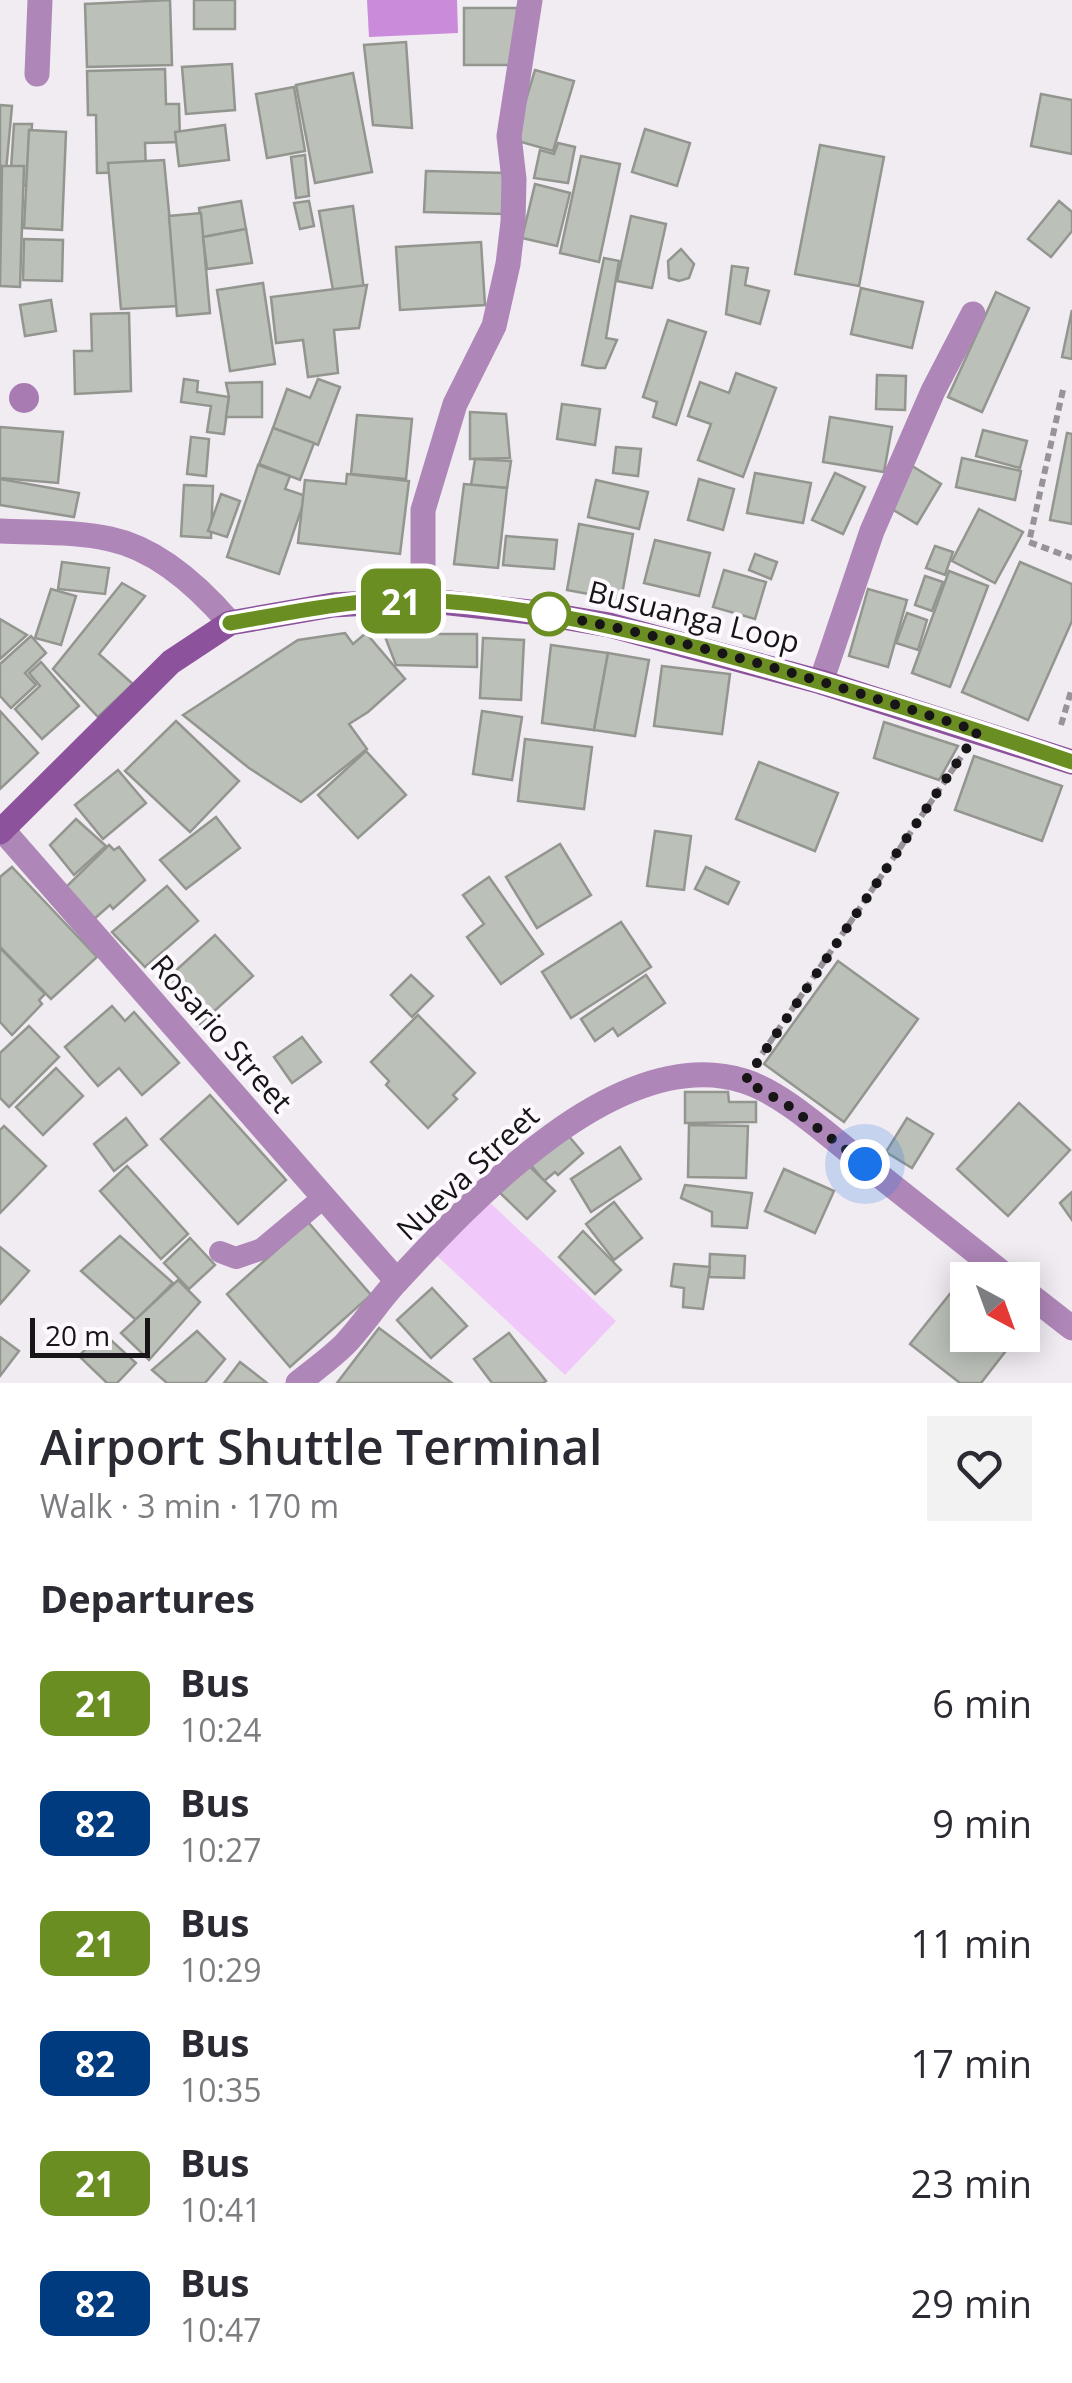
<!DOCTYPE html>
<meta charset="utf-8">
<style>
body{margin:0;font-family:"Open Sans",sans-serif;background:#f2f2f3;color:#2b2b33;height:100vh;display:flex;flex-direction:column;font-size:38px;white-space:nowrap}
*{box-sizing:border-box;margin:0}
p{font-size:32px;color:#7c7c81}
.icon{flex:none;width:55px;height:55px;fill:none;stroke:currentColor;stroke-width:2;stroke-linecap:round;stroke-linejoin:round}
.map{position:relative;height:1383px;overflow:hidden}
.drawer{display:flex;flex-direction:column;background:#fff;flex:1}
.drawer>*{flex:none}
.badge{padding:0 20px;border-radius:15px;font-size:35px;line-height:65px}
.needle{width:65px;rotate:139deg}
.tools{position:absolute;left:950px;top:1262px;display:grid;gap:20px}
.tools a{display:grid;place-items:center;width:90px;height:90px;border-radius:0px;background:#fff;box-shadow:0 5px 25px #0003;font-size:50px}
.scale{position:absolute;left:30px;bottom:25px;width:120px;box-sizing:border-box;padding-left:10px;border:5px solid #171517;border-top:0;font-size:28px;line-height:35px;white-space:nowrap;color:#171517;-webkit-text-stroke:8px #fef9ff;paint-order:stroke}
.you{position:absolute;width:50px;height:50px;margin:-25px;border:8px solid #fff;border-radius:50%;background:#1a73e8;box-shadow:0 0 0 15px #1a73e833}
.map>.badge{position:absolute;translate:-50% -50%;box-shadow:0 0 0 5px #fff}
h2{padding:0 40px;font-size:38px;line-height:90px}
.round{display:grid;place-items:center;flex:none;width:105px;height:105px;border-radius:0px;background:#f2f2f3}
.overview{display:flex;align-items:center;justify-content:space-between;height:170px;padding:0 40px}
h1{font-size:48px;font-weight:600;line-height:75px}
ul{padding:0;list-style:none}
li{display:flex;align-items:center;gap:30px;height:120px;padding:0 40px}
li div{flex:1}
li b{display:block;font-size:38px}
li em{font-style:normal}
li .badge{min-width:110px;font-weight:700;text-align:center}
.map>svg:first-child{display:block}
.green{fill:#f0c9fa}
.water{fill:#ca8bda}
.building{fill:#bbc0b9;stroke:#92968f;stroke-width:2.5}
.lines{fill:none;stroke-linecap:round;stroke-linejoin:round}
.path{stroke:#989398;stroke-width:6;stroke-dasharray:8 5;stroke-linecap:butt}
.service{stroke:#ae86b8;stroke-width:22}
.minor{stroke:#ae86b8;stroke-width:25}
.tertiary{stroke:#ae86b8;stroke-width:25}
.secondary{stroke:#8d529c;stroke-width:25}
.tree{fill:#a87cb3}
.line-casing{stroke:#fff;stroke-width:22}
.line{stroke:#6b8e23;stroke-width:15}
.walk{stroke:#171517;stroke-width:10;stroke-dasharray:0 18}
.stop-dot{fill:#fff;stroke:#6b8e23;stroke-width:5}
.labels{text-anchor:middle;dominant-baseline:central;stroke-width:8;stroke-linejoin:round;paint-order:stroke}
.street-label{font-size:30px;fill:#171517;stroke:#fef9ff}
</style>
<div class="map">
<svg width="1072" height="1383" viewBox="0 0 1072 1383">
<rect width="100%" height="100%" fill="#f1ebf2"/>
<polygon class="green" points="486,1199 616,1321 565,1375 435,1254"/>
<polygon class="water" points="367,0 457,0 458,33 369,37"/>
<g class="building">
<polygon points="170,0 172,65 87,67 85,4"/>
<rect x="194" y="0" width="41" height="29"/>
<rect x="464" y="8" width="54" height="57"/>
<polygon points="406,42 412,128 373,125 364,45"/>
<polygon points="232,64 235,110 186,114 182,67"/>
<polygon points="165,69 166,104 179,104 180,142 145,143 146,172 97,173 96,115 88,115 87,71"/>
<polygon points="535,70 574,81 553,151 514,140"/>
<polygon points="353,73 372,172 315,183 296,85"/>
<polygon points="294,87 305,151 267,158 256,94"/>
<polygon points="1041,94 1072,100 1072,154 1031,146"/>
<polygon points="0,105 12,106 0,236"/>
<polygon points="14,124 32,124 28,186 10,184"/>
<polygon points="225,125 229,160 179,166 175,132"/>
<polygon points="645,129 690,143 677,186 632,172"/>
<polygon points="29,130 66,132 62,230 24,228"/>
<polygon points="558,143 575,147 568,183 534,178 540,150 554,154"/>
<polygon points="820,145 884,157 859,286 795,274"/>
<polygon points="305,155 309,196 296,198 291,157"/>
<polygon points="581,156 620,164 599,262 560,253"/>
<polygon points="164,160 178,306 121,309 108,163"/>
<polygon points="2,166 24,166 20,287 0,286"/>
<polygon points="426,171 507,173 506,214 424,212"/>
<polygon points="535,184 570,193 557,246 522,238"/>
<polygon points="241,201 246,229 203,237 199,208"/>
<polygon points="309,201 314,226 300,229 294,203"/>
<polygon points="1059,201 1072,212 1072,231 1051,257 1028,239"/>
<polygon points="353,206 364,290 334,296 319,211"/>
<polygon points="201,213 210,313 177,316 169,216"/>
<polygon points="631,216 666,224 652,288 617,281"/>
<polygon points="246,229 252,263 207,269 203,237"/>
<polygon points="24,239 63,240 62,281 23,280"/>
<polygon points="481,242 485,305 400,310 396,247"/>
<polygon points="681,249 694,264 689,278 679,281 669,278 668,261"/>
<polygon points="604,258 619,261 606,338 617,340 605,368 597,368 582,365"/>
<polygon points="732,266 748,268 745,285 769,291 760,324 726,314"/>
<polygon points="263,283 275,364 230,371 217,290"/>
<polygon points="367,285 359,328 334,330 338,373 308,377 303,340 276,343 271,297"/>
<polygon points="861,288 923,302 912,348 851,334"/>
<polygon points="996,292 1029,308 982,412 948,397"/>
<polygon points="51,300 56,331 25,336 20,305"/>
<polygon points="1072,310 1072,359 1062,357"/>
<polygon points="129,313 131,391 75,394 74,351 92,351 91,314"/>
<polygon points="668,320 706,332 676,425 653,417 657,402 643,397"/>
<polygon points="736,373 776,388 743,477 698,460 711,424 688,416 700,382 729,393"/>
<polygon points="877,375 906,376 905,410 876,409"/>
<polygon points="184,379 198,381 197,392 229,397 224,434 207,432 211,406 181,402"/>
<polygon points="318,379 340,387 318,445 273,428 287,389 310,398"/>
<polygon points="262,382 262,417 226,417 229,397 226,383"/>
<polygon points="562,404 600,409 595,445 557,439"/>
<polygon points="470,412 506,414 510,458 470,459"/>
<polygon points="357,415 412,419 406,479 351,474"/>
<polygon points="830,417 892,427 884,472 823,462"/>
<polygon points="0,427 63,432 58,483 0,478"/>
<polygon points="273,428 314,443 300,480 259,464"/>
<polygon points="983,430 1027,441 1020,468 976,456"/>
<polygon points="1067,433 1072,434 1072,524 1050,520"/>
<polygon points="191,437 209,439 206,476 187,474"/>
<polygon points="616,447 641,449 638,476 613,473"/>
<polygon points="962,458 1021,471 1015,500 956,487"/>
<polygon points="475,459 511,461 507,488 471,485"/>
<polygon points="909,464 941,484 917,524 885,505"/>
<polygon points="258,465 290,476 285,489 306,496 279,574 227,557"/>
<polygon points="755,473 811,483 803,523 747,513"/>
<polygon points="835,473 865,487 843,534 812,520"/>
<polygon points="347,474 409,481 400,554 298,543 305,480 346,484"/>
<polygon points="0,479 79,493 74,517 0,505"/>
<polygon points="699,479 734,489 723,530 688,520"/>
<polygon points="596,480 648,492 639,529 588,517"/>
<polygon points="464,484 507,488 498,568 454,564"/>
<polygon points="184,485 213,486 211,538 181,536"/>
<polygon points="221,494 240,501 227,537 208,531"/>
<polygon points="979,509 1023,532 995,583 952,561"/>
<polygon points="579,524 633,534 621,600 567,590"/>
<polygon points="506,536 557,540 554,569 503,565"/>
<polygon points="655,540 710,553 699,596 644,583"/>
<polygon points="935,546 953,552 945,575 926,568"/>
<polygon points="755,554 777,562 771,579 749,570"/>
<polygon points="62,562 109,568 105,594 58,589"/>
<polygon points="1020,562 1072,584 1072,621 1028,720 962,692"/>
<polygon points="724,570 766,582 755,619 713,607"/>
<polygon points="949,571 988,586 950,687 912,673"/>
<polygon points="925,576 943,582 932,611 915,605"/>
<polygon points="122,583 145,596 99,654 133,684 98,717 53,669"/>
<polygon points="51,589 76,596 61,645 35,638"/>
<polygon points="868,589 907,600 888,667 849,656"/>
<polygon points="907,613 927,620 918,650 896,643"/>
<polygon points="0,619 27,635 0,659"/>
<polygon points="345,633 353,644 366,633 405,679 368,712 349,724 367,749 301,802 249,768 183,715 298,640"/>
<polygon points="384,634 477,634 477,667 396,665"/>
<polygon points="31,636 46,653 25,673 36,685 11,708 0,696 0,664"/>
<polygon points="483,638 524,640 521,700 480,698"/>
<polygon points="551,645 608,653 594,730 542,723"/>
<polygon points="608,653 649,660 635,736 594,730"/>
<polygon points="41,662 79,706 42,739 15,709 40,686 29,673"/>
<polygon points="662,666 730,674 722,734 654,726"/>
<polygon points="0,711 38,753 0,789"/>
<polygon points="482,711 522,717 512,780 473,774"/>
<polygon points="176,721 239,781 190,832 125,771"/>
<polygon points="884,722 958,746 939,780 874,758"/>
<polygon points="525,739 592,747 584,809 518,801"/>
<polygon points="366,751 406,795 358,838 318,795"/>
<polygon points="974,756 1062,786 1042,841 955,810"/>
<polygon points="759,762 838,793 815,851 736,819"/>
<polygon points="118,770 146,803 103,839 75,805"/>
<polygon points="216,817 240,848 186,889 160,860"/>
<polygon points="76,819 106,846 74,875 50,845"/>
<polygon points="655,831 691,836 684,890 647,886"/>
<polygon points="560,844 591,895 537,928 506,877"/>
<polygon points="109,845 114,850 119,847 145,880 113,909 110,905 93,920 66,887"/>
<polygon points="12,867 97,957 51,999 0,947 0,877"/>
<polygon points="706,867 739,882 728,904 695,889"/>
<polygon points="489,877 543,954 501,984 467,937 484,924 463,895"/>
<polygon points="167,886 198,921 145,967 112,932"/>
<polygon points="621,922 651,967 571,1018 542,972"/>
<polygon points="215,935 253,976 200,1024 163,982"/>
<polygon points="0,948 45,994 39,1000 42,1004 12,1035 0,1022"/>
<polygon points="838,961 918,1019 844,1122 764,1064"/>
<polygon points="411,975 433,996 412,1017 391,995"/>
<polygon points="646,975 665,1003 618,1036 613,1028 595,1041 581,1019"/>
<polygon points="112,1006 125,1021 134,1012 179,1063 142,1095 119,1068 98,1086 65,1047"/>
<polygon points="418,1015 475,1073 453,1095 457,1099 428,1128 386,1085 389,1081 371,1062"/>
<polygon points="29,1026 59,1057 9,1107 0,1098 0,1053"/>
<polygon points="302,1037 321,1062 292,1083 274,1057"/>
<polygon points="56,1068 83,1096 43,1135 16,1107"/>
<polygon points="685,1092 728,1092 729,1102 756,1102 756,1122 685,1123"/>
<polygon points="210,1095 286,1180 238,1224 161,1139"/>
<polygon points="1019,1103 1070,1150 1008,1216 957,1169"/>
<polygon points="126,1118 147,1145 114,1171 94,1144"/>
<polygon points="907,1118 933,1134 912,1168 886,1152"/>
<polygon points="689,1125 748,1126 746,1178 688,1177"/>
<polygon points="4,1126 46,1166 0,1213 0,1130"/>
<polygon points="567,1134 583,1153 558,1175 555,1172 544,1181 531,1165"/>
<polygon points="620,1147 641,1179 591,1212 571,1179"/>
<polygon points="525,1162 555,1191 527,1219 497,1190"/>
<polygon points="127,1166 188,1234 161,1259 100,1191"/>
<polygon points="784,1169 834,1191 815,1233 765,1211"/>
<polygon points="685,1185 752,1193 747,1228 712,1226 712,1212 681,1198"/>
<polygon points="1072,1192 1072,1220 1060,1203"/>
<polygon points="614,1202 642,1238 614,1260 586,1224"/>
<polygon points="308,1222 371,1295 290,1367 227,1294"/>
<polygon points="583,1231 621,1270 595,1294 559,1257"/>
<polygon points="120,1236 173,1283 136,1320 81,1271"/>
<polygon points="190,1238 215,1265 189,1289 164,1263"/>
<polygon points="0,1247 29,1271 0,1304"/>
<polygon points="710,1254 745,1256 744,1278 709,1277"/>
<polygon points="674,1264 710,1267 703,1309 683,1307 684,1288 671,1286"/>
<polygon points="178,1280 200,1302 149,1360 121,1333"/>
<polygon points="432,1288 467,1326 431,1358 397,1320"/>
<polygon points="953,1290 968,1302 968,1335 1011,1335 1015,1339 981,1383 960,1383 910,1344"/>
<polygon points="379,1328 452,1383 337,1383"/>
<polygon points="197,1331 225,1359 205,1383 167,1383 152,1370"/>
<polygon points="102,1332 136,1363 117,1383 107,1383 79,1356"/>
<polygon points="509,1333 546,1381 543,1383 492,1383 474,1359"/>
<polygon points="0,1337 19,1351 0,1376"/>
<polygon points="240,1362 267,1383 224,1383"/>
</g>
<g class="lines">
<g class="path">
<polyline points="1063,390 1029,542 1072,558"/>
<polyline points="1061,725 1072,688"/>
<polyline points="762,1054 961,757"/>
</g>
<polyline class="service" points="220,1252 236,1258 262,1249 323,1198"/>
<g class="minor">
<polyline points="37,74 40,0"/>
<path d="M0 531C35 533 75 531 110 539 158 549 199 587 230 623"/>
<polyline points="423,600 423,510 455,404 494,326 508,264 513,222 514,179 509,136 530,0"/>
<polyline points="821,682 872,531 933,391 973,314"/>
<polyline points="0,827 397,1281"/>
</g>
<g class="tertiary">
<polyline points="1022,1289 1072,1328"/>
<path d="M298 1383C314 1370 331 1358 345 1344 364 1324 379 1300 398 1280 474 1198 619 1042 744 1081 780 1092 821 1129 851 1153 904 1195 958 1238 1011 1280"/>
</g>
<polyline class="secondary" points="0,832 171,662 230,623 333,605 423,600 539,613 609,625 821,682 1072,762"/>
</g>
<circle class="tree" cx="24" cy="398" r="15"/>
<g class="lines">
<g class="line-casing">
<path id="line" d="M230 623C294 612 361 597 426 600 543 607 656 635 768 667 870 696 972 728 1072 762"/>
</g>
<use href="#line" class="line"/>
<path class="walk" d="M549 614 539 613C689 638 834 685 978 731L745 1081 786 1104 865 1164"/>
</g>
<circle class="stop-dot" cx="549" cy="614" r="20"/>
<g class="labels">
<g class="street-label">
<text transform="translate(694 616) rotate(14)">Busuanga Loop</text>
<text transform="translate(222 1033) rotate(49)">Rosario Street</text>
<text transform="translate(467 1172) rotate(-43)">Nueva Street</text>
</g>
</g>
</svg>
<div class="tools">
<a><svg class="needle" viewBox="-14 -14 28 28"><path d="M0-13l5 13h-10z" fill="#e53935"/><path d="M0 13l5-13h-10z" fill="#7c7c81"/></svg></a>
</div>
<div class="scale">20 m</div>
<div class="you" style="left:865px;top:1164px"></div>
<b class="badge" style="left:401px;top:601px;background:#6b8e23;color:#fff">21</b>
</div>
<section class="drawer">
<div class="overview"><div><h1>Airport Shuttle Terminal</h1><p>Walk · 3 min · 170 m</p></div><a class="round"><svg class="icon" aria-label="heart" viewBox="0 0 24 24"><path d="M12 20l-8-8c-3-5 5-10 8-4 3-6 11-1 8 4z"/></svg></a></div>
<h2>Departures</h2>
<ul>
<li><span class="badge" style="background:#6b8e23;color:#fff">21</span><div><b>Bus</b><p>10:24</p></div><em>6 min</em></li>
<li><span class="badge" style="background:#003b80;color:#fff">82</span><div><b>Bus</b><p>10:27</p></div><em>9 min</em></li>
<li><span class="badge" style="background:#6b8e23;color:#fff">21</span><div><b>Bus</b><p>10:29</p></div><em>11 min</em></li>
<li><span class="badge" style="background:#003b80;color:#fff">82</span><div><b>Bus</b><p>10:35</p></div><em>17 min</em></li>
<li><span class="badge" style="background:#6b8e23;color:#fff">21</span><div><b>Bus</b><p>10:41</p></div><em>23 min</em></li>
<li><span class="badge" style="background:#003b80;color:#fff">82</span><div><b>Bus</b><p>10:47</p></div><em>29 min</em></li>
</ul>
</section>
